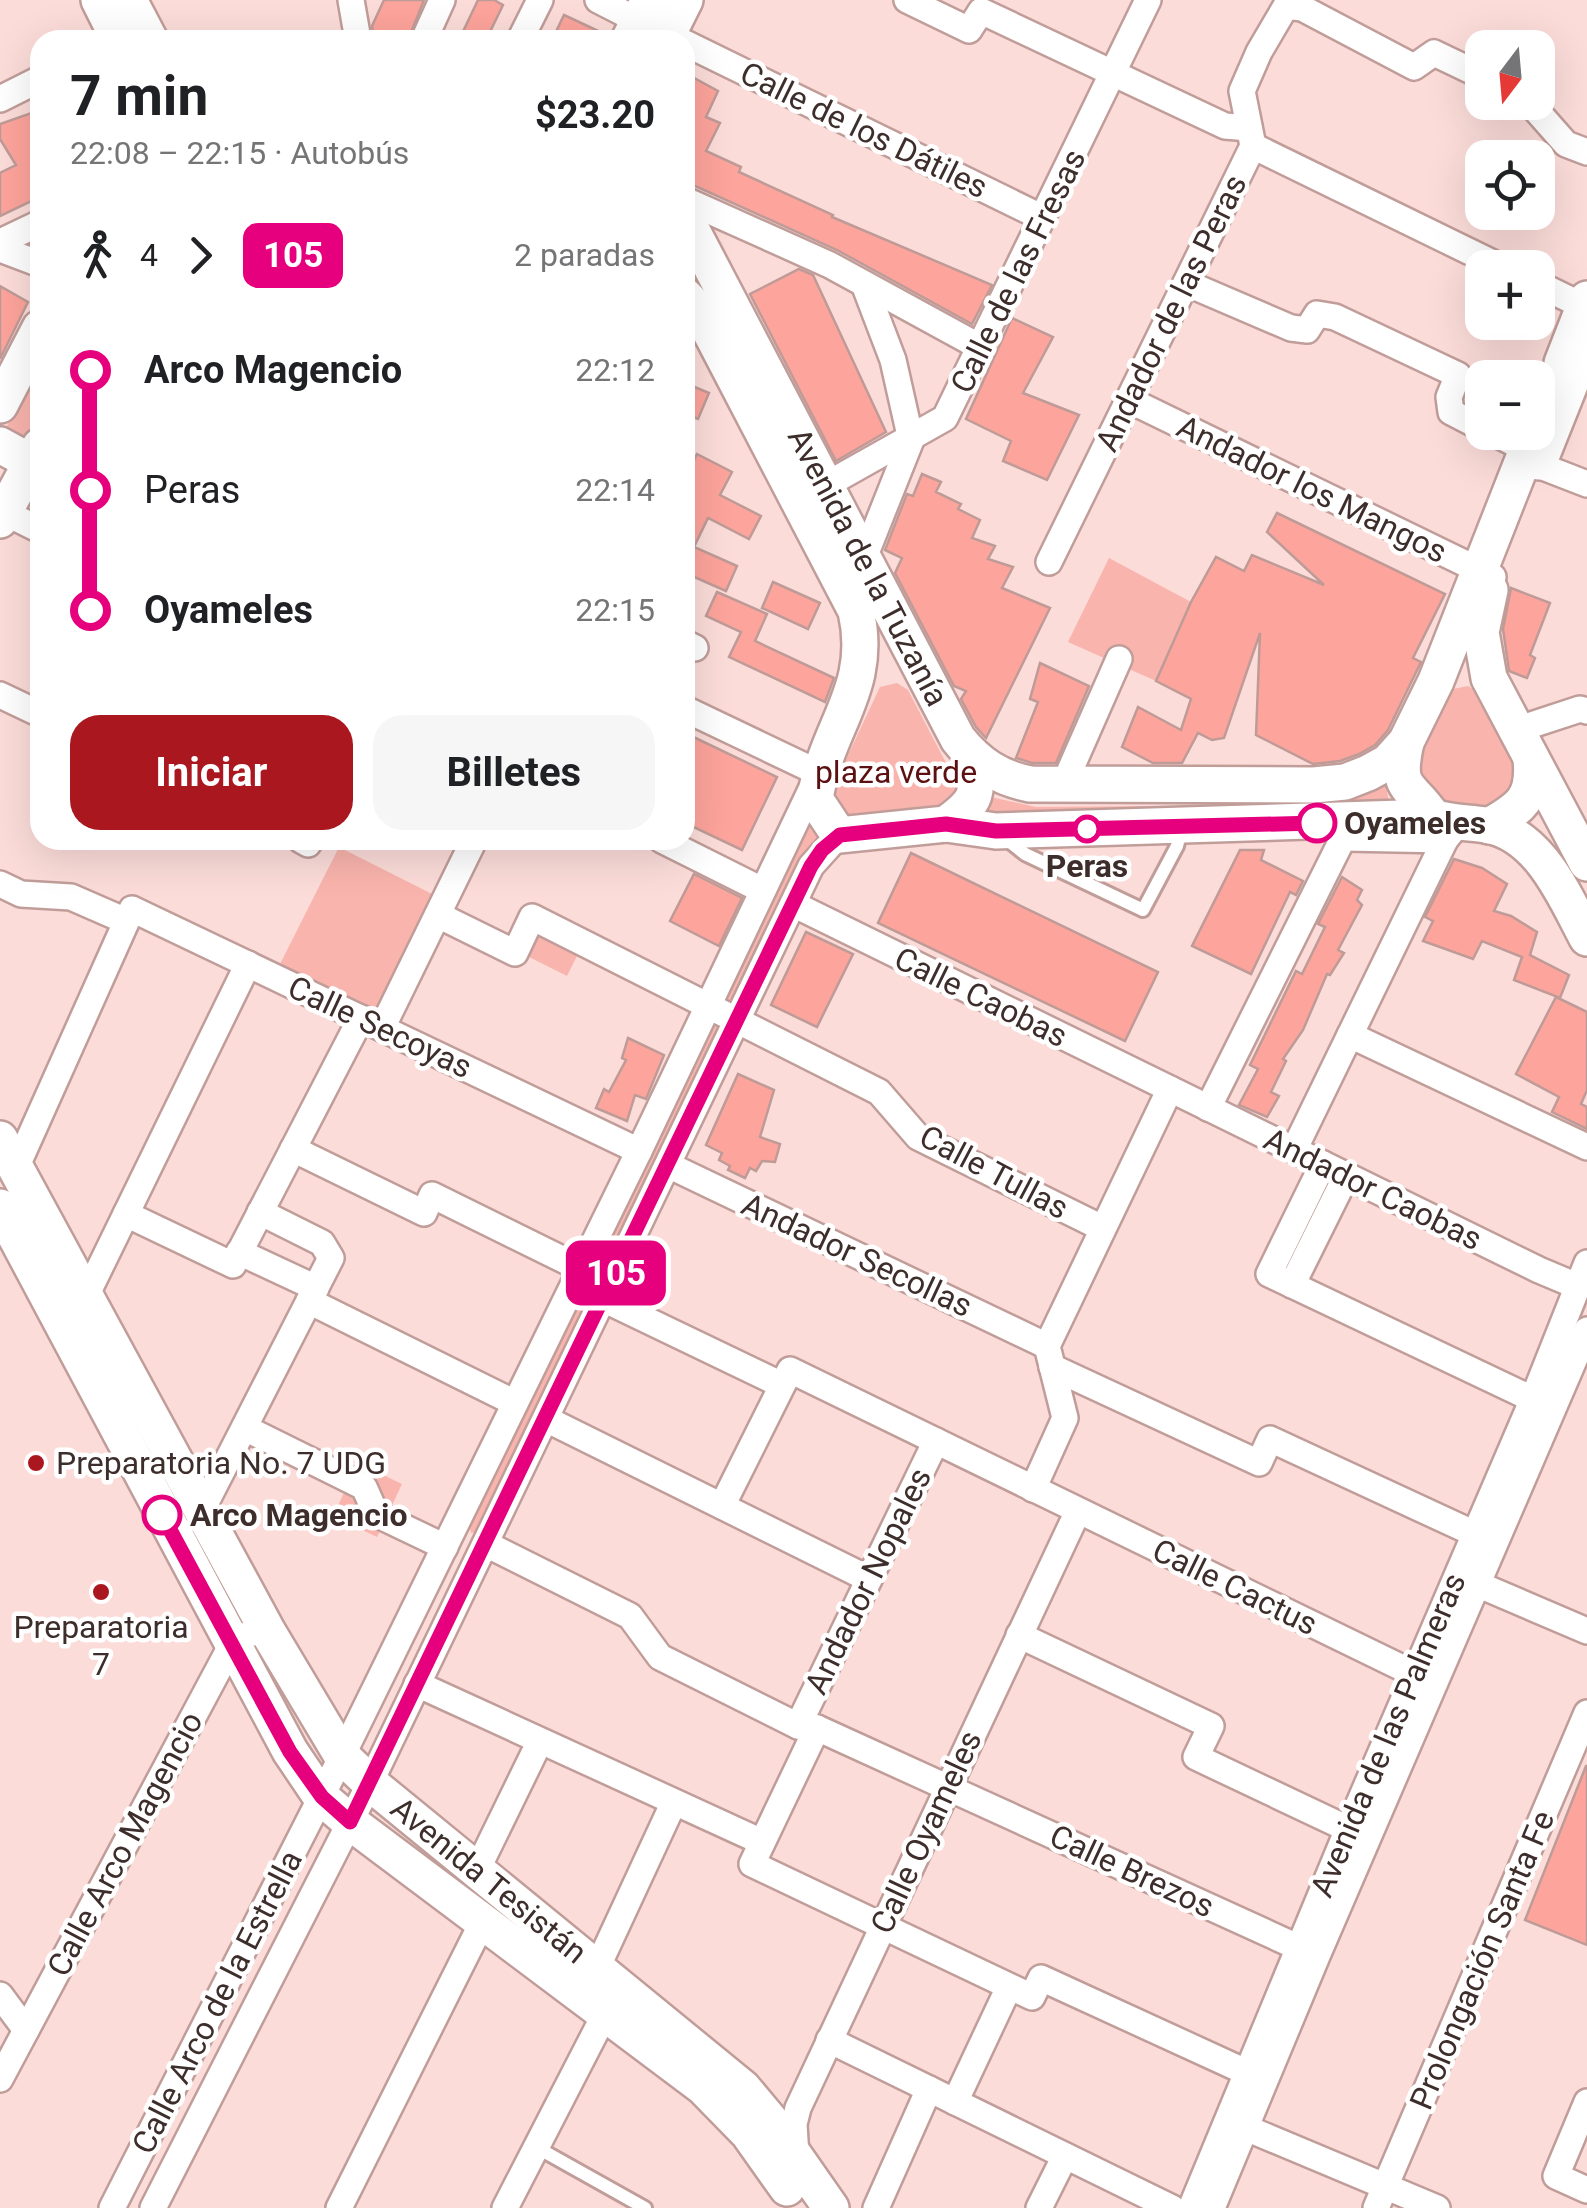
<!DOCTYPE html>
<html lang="es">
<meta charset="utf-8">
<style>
body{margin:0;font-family:Roboto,sans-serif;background:#f6f6f6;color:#202124;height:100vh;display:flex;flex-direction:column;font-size:38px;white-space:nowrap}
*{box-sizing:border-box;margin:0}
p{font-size:32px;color:#757577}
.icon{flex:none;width:55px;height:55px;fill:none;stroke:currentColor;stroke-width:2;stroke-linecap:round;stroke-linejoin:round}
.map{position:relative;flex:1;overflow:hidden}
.panel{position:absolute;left:30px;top:30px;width:665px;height:820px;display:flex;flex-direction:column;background:#fff;border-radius:30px;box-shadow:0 10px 40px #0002}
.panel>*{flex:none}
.badge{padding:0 20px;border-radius:15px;font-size:35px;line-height:65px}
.needle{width:65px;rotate:196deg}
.buttons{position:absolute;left:1465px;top:30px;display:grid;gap:20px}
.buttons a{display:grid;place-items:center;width:90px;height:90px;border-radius:20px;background:#fff;box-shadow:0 10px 40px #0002;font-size:50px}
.map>.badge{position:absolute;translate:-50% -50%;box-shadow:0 0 0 5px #fff}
.legs{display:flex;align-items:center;gap:15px;height:110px;padding:0 40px;font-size:32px}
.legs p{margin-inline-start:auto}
.headline{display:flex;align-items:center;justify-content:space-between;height:170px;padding:0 40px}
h1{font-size:55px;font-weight:700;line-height:75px}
.button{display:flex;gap:20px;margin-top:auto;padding:20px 40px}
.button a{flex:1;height:115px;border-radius:30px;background:#ab171f;color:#fff;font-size:40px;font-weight:700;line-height:115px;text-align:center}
.button a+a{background:#f6f6f6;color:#202124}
ul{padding:0 40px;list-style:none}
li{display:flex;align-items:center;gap:35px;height:120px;font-size:38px}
li i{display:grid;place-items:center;width:15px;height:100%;margin:0 12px;background:currentColor}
li i::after{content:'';width:25px;height:25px;margin:-12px;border:8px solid;border-radius:50%;background:#fff}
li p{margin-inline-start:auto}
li:first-child i{background:linear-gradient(#0000 50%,currentColor 0)}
li:last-child i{background:linear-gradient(currentColor 50%,#0000 0)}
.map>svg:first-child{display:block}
.green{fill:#f9b4ad}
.building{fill:#fda49c;stroke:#bf9b97;stroke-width:2.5}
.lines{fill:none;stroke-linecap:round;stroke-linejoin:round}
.lane-casing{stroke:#c19d99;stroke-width:18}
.street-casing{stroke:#c19d99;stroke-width:30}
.secondary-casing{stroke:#c19d99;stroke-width:40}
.lane{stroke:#fff;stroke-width:12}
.street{stroke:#fff;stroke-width:25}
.secondary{stroke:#fff;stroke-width:35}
.line-1-casing{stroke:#fff;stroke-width:22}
.line-1{stroke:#e6007e;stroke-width:15}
.stop-1-dot{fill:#fff;stroke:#e6007e;stroke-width:5}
.poi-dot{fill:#ab171f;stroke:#fff;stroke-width:4}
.labels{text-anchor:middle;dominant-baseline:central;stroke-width:9;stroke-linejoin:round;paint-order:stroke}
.street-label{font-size:32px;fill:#3d2e2c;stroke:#fff}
.park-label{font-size:32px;fill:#5c1011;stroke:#fff}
.stop-label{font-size:32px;font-weight:bold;fill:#3d2e2c;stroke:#fff;text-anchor:start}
.poi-label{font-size:32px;fill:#3d2e2c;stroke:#fff;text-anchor:start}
</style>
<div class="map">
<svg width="1587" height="2208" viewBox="0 0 1587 2208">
<rect width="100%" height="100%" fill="#fbdcd9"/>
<g class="green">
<polygon points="40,359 40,437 31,456 1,438"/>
<polygon points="1109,558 1191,602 1156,681 1068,642"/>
<polygon points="897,683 908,690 969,807 844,819 829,802 833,787 880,687"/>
<polygon points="1468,686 1480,693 1521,770 1489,826 1433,817 1413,775 1442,697 1453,689"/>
<polygon points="1386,786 1391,814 978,819 986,796 1036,807 1277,805 1350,800 1373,787"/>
<polygon points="809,817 827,832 480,1531 471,1533 469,1524"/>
<polygon points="339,847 438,897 370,1032 271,982"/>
<polygon points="533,919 583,944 567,976 517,951"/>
<polygon points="358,1463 402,1484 377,1537 333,1516"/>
</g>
<g class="building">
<polygon points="384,0 424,0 408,40 374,40 372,26"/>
<polygon points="478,0 494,0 503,5 486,40 459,40"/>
<polygon points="564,15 609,36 608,40 552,40"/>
<polygon points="685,73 718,91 706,117 720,123 706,151 741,167 739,172 833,215 832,217 992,285 972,324 837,250 695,186 685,174"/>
<polygon points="40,110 40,197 0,216 0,173 16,165 0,139 0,124"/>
<polygon points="799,269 813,275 886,432 836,461 750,294"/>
<polygon points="0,286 28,302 0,359"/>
<polygon points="1012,318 1053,337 1023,393 1079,415 1047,480 1003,461 1011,441 966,419"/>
<polygon points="685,383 709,393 698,419 685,414"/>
<polygon points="697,454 732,472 720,495 761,516 749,539 708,518 694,547 737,566 726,591 685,573 685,477"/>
<polygon points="922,474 941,482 936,492 961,504 958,509 980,520 972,538 995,546 988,559 1013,567 1002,588 1050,608 986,738 976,727 961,699 966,691 954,686 895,573 902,558 885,550 907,494 913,496"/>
<polygon points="1277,513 1445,594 1413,658 1421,662 1388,730 1375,745 1359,754 1340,761 1313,764 1256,735 1260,633 1224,738 1212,740 1198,733 1182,763 1153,763 1122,747 1138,707 1181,730 1191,699 1156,681 1191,602 1216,557 1244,571 1252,555 1324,585 1267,532"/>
<polygon points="773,582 820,603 808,629 762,608"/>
<polygon points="1511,588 1550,603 1530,655 1535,658 1527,678 1509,671 1503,629"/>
<polygon points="717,592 767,614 755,641 834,678 825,702 729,657 741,632 706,616"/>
<polygon points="1040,663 1089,686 1056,763 1032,763 1016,758 1038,702 1030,699"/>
<polygon points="685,733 777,777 742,850 685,823"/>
<polygon points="1240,850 1264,850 1261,860 1303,881 1296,895 1290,892 1251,974 1192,946"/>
<polygon points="911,853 1158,972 1125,1041 878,923"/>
<polygon points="1454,859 1482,868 1507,884 1494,911 1511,916 1537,932 1530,955 1569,975 1560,998 1514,980 1522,957 1482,941 1473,959 1423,941 1433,921 1425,917"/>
<polygon points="694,874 742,898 719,946 670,921"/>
<polygon points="1342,877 1362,890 1357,900 1362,905 1338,950 1344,953 1330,975 1327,974 1303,1030 1283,1059 1286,1061 1271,1092 1279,1096 1267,1117 1239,1105 1258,1069 1250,1065 1296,971 1302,974 1325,927 1318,924"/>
<polygon points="806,932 853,954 817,1027 771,1005"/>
<polygon points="1556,997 1587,1012 1587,1090 1581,1104 1587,1107 1587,1129 1552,1112 1559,1097 1516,1074"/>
<polygon points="628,1038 664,1055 646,1099 635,1095 627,1121 596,1108 604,1089 609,1092 626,1060 622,1058"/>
<polygon points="738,1074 774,1090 760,1137 780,1144 775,1162 762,1161 756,1171 750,1168 745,1178 728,1170 730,1166 719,1160 722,1153 706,1145"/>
<polygon points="1586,1766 1587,1766 1587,1945 1525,1920"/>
</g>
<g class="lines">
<g class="lane-casing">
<g id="lane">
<polyline points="1005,838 1025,854 1143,910 1177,846 1181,830"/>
<polyline points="536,2147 645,2208"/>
</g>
</g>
<g class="street-casing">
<g id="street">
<polyline points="351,0 358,40"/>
<polyline points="598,0 639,21"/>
<polyline points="907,0 969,30 981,11 1225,126 1249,128"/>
<polyline points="424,40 442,0"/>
<polyline points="520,40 540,0"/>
<polyline points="685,43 1043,218"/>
<polyline points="0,99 40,79"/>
<polyline points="1529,102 1566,144 1587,152"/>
<polyline points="1253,146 1503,268"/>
<polyline points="685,200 830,265 980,347"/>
<polyline points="0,242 40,223"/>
<polyline points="0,249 40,264"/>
<polyline points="1186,283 1291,328 1307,330 1317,314 1335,317 1458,375 1449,397 1451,412 1482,428"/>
<polyline points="1538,284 1587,308"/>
<polyline points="1129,400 1493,577"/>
<polyline points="1492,432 1528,450"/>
<polyline points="1538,465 1587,484"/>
<polyline points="826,485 945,418 1148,0"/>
<polyline points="4,512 40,530"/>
<polyline points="864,558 911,440 893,360 864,284"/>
<polyline points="1049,562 1253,146 1242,91 1259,52 1286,6 1302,8 1414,67 1434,53 1482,76"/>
<polyline points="685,643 695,648"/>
<polyline points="0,695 40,714"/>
<polyline points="1516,730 1580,709 1587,711"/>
<polyline points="1064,784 1119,659"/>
<polyline points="1345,838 1445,840"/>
<polyline points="301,840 308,844 310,840"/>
<polyline points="662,840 762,890"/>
<polyline points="0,884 21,894 71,897 126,921"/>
<polyline points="793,904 1539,1270 1577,1286"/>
<polyline points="438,915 515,953 532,917 879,1092 918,1137 1102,1228"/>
<polyline points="382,1028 474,840"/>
<polyline points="1350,1035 1587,1147"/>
<polyline points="1208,1108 1351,822"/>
<polyline points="293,1149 424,1213 432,1195 580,1268"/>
<polyline points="1294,1150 1445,840 1457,825"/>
<polyline points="1323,1164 1269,1274 1545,1405"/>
<polyline points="668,1165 1047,1346"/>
<polyline points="16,1168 132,909 639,1151"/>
<polyline points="126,1214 233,1265 361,1018"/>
<polyline points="239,1252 316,1288"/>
<polyline points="1292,1285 1346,1176"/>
<polyline points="86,1296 248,964"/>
<polyline points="603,1299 782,1385"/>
<polyline points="309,1301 515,1403"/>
<polyline points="1052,1367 1259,1463 1270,1439 1473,1533"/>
<polyline points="546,1419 869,1579"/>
<polyline points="245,1428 364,1487 376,1514 445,1547"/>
<polyline points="1033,1489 1065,1418 1047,1346 1170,1089"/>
<polyline points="722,1506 790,1370 1427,1680"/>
<polyline points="203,1508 331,1258 322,1243 260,1212"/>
<polyline points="486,1544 630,1616 660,1657 798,1726 817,1728 1313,1954"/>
<polyline points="1477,1584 1587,1631"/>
<polyline points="1019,1635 1211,1726 1196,1757 1348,1829"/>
<polyline points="417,1684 762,1842"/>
<polyline points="798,1726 936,1441"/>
<polyline points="817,1728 752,1864 1032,1997 1041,1978 1246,2072"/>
<polyline points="477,1870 540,1741"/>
<polyline points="597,1968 674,1802"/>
<polyline points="0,1995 26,2030"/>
<polyline points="829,2040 1172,2208"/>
<path d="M0 2079 231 1646C243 1635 251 1631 268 1632"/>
<polyline points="955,2102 1009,1987"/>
<polyline points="1587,2102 1556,2176 1587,2190"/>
<polyline points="1246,2128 1437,2208"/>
<polyline points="796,2157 794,2124 798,2108 1078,1511"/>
<polyline points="112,2208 342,1756 639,1151 819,773 685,709"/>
<polyline points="153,2208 370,1783 811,866 839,835"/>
<polyline points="339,2208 483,1921"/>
<polyline points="505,2208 606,2012"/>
<polyline points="876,2208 929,2089"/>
<polyline points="1039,2208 1065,2156"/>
<polyline points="1191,2208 1348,1829 1533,1399 1587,1263"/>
<polyline points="1212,2208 1317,1956 1587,1330"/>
<polyline points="1376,2208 1587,1713"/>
</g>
</g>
<g class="secondary-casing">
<g id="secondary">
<polyline points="99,0 119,40"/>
<polyline points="129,0 150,40"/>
<polyline points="629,40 649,0"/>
<polyline points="665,40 685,0"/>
<path id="s1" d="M685 217 958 739C978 764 999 778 1030 784L1314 785 1345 782 1368 773 1388 762 1406 742 1436 681 1534 432"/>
<path d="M685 296 700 312 856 611C874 689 826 726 815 799L839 835 946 824 996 831 1433 817C1451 823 1467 822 1486 825 1540 834 1565 897 1587 938"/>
<polyline points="1562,363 1587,299"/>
<polyline points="0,405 40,328"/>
<polyline points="0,445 31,462"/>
<polyline points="1539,462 1587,342"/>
<polyline points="0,520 40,446"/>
<polyline points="1490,590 1481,632 1489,678 1587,863"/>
<path d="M1406 742C1395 793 1410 782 1433 817"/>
<path d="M946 824C979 800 979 794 971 755"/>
<path d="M1489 826C1521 808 1535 798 1531 759"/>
<path id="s2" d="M0 1139 268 1632 342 1756 370 1783 743 2088 769 2119 831 2208"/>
<polyline points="0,1207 290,1751 321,1797 350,1822 703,2087 748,2133 787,2188"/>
</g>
</g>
<use href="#lane" class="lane"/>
<use href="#street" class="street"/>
<use href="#secondary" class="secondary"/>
</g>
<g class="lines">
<g class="line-1-casing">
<polyline id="line-1" points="162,1515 290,1752 322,1797 350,1822 811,866 822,850 840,835 946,824 996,831 1317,823"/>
</g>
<use href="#line-1" class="line-1"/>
</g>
<g class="stop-1-dot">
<circle cx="1317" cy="823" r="18"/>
<circle cx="1087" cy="829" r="12"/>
<circle cx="162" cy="1515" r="18"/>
</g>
<g class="poi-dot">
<circle cx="36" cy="1463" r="10"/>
<circle cx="101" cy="1592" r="10"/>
</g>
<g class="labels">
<g class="street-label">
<text transform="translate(864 130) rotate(26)">Calle de los Dátiles</text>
<text transform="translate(1018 271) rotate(-64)">Calle de las Fresas</text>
<text transform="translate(1171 313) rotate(-64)">Andador de las Peras</text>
<text transform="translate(1312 489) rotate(26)">Andador los Mangos</text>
<text stroke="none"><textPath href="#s1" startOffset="395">Avenida de la Tuzanía</textPath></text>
<text transform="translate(981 997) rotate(26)">Calle Caobas</text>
<text transform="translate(380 1027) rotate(25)">Calle Secoyas</text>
<text transform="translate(994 1172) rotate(28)">Calle Tullas</text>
<text transform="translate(1373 1189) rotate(26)">Andador Caobas</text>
<text transform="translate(857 1255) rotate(25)">Andador Secollas</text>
<text transform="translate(868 1581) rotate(-64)">Andador Nopales</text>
<text transform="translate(1235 1587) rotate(26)">Calle Cactus</text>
<text transform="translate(1388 1735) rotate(-67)">Avenida de las Palmeras</text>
<text transform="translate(926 1832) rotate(-65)">Calle Oyameles</text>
<text transform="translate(125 1844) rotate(-62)">Calle Arco Magencio</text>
<text transform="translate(1132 1871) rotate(25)">Calle Brezos</text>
<text stroke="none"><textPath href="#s2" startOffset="898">Avenida Tesistán</textPath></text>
<text transform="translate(1482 1960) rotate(-67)">Prolongación Santa Fe</text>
<text transform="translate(217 2002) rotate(-63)">Calle Arco de la Estrella</text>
</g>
<g class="park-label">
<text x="896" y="772">plaza verde</text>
</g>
<g class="stop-label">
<text x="1344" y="823">Oyameles</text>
<text x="1087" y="866" text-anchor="middle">Peras</text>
<text x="190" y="1515">Arco Magencio</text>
</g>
<g class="poi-label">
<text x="56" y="1463">Preparatoria No. 7 UDG</text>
<text x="101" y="1627" text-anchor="middle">Preparatoria<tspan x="101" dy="37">7</tspan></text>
</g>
</g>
</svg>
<div class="buttons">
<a><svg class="needle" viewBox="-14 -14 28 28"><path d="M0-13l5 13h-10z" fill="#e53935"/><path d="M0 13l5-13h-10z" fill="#757577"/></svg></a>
<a><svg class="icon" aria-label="locate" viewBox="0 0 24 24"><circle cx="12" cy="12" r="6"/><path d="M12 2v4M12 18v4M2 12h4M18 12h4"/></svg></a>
<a>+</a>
<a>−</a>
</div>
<b class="badge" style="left:616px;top:1273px;background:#e6007e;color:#fff">105</b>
<section class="panel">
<div class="headline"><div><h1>7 min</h1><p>22:08 – 22:15 · Autobús</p></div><b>$23.20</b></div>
<div class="legs"><svg class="icon" aria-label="walk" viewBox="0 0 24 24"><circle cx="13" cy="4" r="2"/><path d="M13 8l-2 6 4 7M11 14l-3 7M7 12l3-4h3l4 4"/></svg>4<svg class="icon" aria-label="forward" viewBox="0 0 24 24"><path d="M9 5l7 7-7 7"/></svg><b class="badge" style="background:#e6007e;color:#fff">105</b><p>2 paradas</p></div>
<ul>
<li><i style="color:#e6007e"></i><b>Arco Magencio</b><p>22:12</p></li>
<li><i style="color:#e6007e"></i><span>Peras</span><p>22:14</p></li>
<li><i style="color:#e6007e"></i><b>Oyameles</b><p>22:15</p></li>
</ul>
<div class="button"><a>Iniciar</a><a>Billetes</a></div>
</section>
</div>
